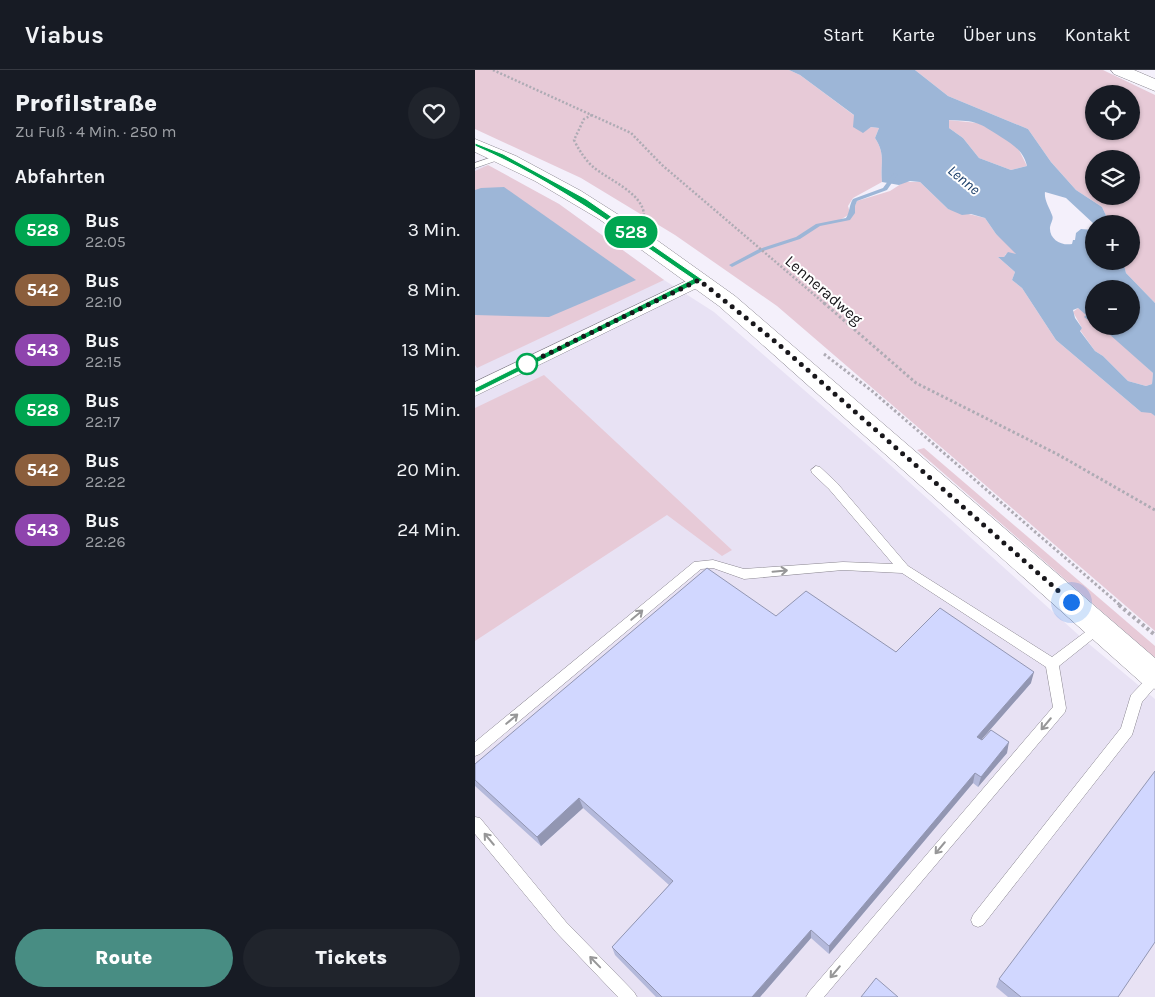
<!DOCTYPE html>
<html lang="de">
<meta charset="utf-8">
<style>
body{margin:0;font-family:Karla,sans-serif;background:#20242c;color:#f1f3f6;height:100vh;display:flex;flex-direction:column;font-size:19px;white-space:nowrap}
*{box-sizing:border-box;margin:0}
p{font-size:16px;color:#9ea1a6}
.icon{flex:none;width:28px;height:28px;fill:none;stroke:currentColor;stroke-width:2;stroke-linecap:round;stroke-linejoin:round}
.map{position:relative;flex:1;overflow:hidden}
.details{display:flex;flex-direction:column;background:#171b24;width:475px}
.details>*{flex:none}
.badge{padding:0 10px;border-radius:16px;font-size:18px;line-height:32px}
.buttons{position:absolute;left:610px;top:15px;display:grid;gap:10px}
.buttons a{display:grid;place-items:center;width:55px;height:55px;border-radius:50%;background:#171b24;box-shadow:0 1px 4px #0004;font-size:25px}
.you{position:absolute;width:25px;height:25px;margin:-12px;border:4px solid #fff;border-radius:50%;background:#1a73e8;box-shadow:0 0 0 8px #1a73e833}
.map>.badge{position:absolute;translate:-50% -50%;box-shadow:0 0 0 2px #fff}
h2{padding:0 15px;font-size:19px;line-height:45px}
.round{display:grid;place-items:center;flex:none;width:52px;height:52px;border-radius:26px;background:#20242c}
.headline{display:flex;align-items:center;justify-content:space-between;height:85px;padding:0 15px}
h1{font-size:24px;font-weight:800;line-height:38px}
.cta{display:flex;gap:10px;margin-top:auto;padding:10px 15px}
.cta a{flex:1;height:58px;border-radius:30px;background:#488d83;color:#fff;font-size:20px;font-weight:800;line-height:58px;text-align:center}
.cta a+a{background:#20242c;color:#f1f3f6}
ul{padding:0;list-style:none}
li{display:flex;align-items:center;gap:15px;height:60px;padding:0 15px}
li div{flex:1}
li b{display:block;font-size:19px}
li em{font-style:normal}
li .badge{min-width:55px;font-weight:700;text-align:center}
header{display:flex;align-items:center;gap:30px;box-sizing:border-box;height:70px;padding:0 25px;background:#171b24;border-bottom:1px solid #363941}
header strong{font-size:24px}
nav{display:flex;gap:28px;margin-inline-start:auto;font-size:18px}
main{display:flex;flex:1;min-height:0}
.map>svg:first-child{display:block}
.built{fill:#e8e2f4}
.green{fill:#e7cad7;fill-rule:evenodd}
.water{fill:#9db6d7;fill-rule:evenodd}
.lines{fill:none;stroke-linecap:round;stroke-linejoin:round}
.stream{fill:#9db6d7;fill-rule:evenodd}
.service-casing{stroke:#8a8690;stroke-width:1}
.minor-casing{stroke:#8a8690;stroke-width:1}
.tertiary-casing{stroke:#8a8690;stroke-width:1}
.secondary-casing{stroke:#8a8690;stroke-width:1}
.path-far2{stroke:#aeabb4;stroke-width:2.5;stroke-dasharray:2 2;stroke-linecap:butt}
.path-far1{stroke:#aeabb4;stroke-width:3;stroke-dasharray:2.5 2.5;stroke-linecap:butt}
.path{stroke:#aeabb4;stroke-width:4;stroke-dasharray:3 3;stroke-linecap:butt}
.service{fill:#fff;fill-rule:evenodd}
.minor{fill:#fff;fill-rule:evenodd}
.tertiary{fill:#fff;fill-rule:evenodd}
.secondary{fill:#fff;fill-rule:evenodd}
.wall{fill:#b4b9db}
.shaded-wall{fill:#9296b2}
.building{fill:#d1d7ff;stroke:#9296b2}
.oneway{stroke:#979798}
.line{fill:#00a651;stroke:#fff}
.walk{stroke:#18171b;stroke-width:5;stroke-dasharray:0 9}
.stop-dot{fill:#fff;stroke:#00a651;stroke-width:2.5}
.labels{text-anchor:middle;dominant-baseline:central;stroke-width:4;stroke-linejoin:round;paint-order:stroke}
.far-water-label{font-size:15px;font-style:italic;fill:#1d406b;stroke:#fff}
.street-label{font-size:16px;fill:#18171b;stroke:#fff}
</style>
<header>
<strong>Viabus</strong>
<nav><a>Start</a><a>Karte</a><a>Über uns</a><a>Kontakt</a></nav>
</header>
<main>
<section class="details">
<div class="headline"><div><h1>Profilstraße</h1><p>Zu Fuß · 4 Min. · 250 m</p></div><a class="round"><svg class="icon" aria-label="heart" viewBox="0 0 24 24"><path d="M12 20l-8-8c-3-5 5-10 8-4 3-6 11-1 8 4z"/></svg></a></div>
<h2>Abfahrten</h2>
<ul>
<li><span class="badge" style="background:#00a651;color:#fff">528</span><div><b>Bus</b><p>22:05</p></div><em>3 Min.</em></li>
<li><span class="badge" style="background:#8b5e3c;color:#fff">542</span><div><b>Bus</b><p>22:10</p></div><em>8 Min.</em></li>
<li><span class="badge" style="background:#8e44ad;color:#fff">543</span><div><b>Bus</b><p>22:15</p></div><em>13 Min.</em></li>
<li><span class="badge" style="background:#00a651;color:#fff">528</span><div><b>Bus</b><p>22:17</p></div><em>15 Min.</em></li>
<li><span class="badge" style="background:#8b5e3c;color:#fff">542</span><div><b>Bus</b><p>22:22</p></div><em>20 Min.</em></li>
<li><span class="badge" style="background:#8e44ad;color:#fff">543</span><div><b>Bus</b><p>22:26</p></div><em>24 Min.</em></li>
</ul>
<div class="cta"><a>Route</a><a>Tickets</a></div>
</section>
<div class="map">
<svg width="680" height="927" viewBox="0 0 680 927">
<rect width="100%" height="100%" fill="#f4f0fb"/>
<polygon class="built" points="0,90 84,134 189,210 239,242 404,385 608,569 680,629 680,927 0,927"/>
<g class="green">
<path d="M0 0H314L325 5 380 46 379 57 388 62 396 57 404 58 400 68C411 85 405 93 407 112L378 128 373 136 375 143C363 156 343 149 328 164L343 155 374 149 382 131 415 121 429 112H445L473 139 510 148 521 164 537 177 542 184H531L529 187H523L540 202 537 210 547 218 581 270 666 342H676L680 346V561L302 236 200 165 106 108 0 59Z"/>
<path d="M440 0H628L680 25V233L651 203 648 191H656V154H635L627 137 601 120 576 92 553 59 473 26ZM619 24H656V61H619ZM619 89H656V126H619Z"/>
<polygon points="473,50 503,53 518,60 542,76 552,96 536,100 504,88 488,68 474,58"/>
<polygon points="13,95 84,134 189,210 2,298 0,295 0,101"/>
<polygon points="603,238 612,245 610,246 619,256 629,258 678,303 677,314 671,316 653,311 628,286 620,281 605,260 607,258 598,242"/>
<polygon points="69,305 257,480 247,486 192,445 0,571 0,338"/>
<polygon points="449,378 680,576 680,588 442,380"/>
</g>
<g class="water">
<path d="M314 0H440L473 26 553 59 576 92 601 120 627 137 635 154H619L591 128 570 122C569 130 574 137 577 145 579 149 576 152 575 157 574 169 586 176 597 174L598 170H600L601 163 606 159 619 160V191H648L651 203 680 233V346L676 343 666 342 581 270 547 218 537 210 540 202 523 187H529L533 182 541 184 521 164 510 148 496 144 487 145 473 139 445 112 435 111 424 115 407 112C405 93 411 85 400 68L404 58 396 57 388 63 378 57 379 45 325 5ZM474 50C502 51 503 52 526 67 538 75 548 80 552 96L536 100 504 88 488 68 474 58ZM619 219H656V256H625L678 303 677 314 671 316 653 311 628 286 620 281 605 261 607 258 600 248 598 240 603 238 611 245 609 247 619 254Z"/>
<polygon points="29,117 161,210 74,247 0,245 0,120 6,118"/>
</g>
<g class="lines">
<path class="stream" d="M419 103 423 104 412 120 382 131 380 136V143L375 150 345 156 325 169 288 181 259 196 257 197 254 195 284 179 321 167 341 154 371 148C375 142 374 135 378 129L408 118Z"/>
<g class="service-casing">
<g id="service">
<polygon points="26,84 29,84 29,88 0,98 0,93"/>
<polygon points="341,396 345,397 362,413 433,496 577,587 621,554 625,552 629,554 631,557 629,560 584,596 591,638 590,642 349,927 331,927 334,922 578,637 571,597 427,503 368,500 269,509 238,498 226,499 5,684 0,686 0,672 219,492 238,490 269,499 368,492 418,494 354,419 337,403 336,400"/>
<polygon points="680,603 680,617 667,632 657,665 508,855 503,857 498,855 496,850 498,845 646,658 656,625 676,604"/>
<polygon points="0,747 5,748 91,852 159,922 162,927 143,927 81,862 0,764"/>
</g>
</g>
<g class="minor-casing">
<polygon id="minor" points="224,205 230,206 232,210 230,214 0,326 0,312"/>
</g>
<g class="tertiary-casing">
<polygon id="tertiary" points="0,69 41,86 106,121 169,161 260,226 680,588 680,619 669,615 244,236 124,149 60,111 0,82"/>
</g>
<g class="secondary-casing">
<polygon id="secondary" points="636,0 659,0 680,9 680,21 639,4"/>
</g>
<g class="path-far2">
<polyline points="18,0 156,63 187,95 350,234"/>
<path d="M117 45 109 49 99 70C104 80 109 88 117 96 133 110 169 123 169 146"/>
</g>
<g class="path-far1">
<polyline points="349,233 441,313 582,384 680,440"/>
<polyline points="349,284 397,321 646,536"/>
</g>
<polyline class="path" points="644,535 680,565"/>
<use href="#service" class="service"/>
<use href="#minor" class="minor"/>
<use href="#tertiary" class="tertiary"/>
<use href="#secondary" class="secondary"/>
</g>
<g class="wall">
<polygon points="301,546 421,582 556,613 506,670 532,683 503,717 498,713 354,884 336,868 285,927 181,927 140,885 137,877 194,815 108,738 66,776 0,716 0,694"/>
<polygon points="524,909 643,927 533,927 521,917"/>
</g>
<g class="shaded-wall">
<polygon points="559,602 556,613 500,677 502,667"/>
<polygon points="534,672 532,683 503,717 506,707"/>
<polygon points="500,703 498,713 354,884 354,876"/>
<polygon points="104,728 108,738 66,776 62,767"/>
<polygon points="336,860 336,868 285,927 277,927"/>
</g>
<g class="building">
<polygon points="232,498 301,546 331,521 421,582 465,538 559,602 502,667 507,670 516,660 534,672 506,707 500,703 354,876 336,860 277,927 187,927 137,877 198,811 104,728 62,767 0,710 0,694"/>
<polygon points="680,701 680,872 643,927 546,927 524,909"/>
<polygon points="401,908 423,927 386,927"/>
</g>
<defs><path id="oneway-shaft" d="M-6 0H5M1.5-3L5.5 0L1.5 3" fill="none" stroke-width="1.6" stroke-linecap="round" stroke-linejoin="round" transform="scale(1.25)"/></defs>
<g class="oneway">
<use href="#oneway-shaft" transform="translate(305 501) rotate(-5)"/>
<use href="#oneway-shaft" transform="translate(162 545) rotate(-40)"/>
<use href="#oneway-shaft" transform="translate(37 649) rotate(-40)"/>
<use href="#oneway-shaft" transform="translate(571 654) rotate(130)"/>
<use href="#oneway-shaft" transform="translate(14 769) rotate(-130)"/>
<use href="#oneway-shaft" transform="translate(465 778) rotate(130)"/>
<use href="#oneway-shaft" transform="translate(120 892) rotate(-134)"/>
<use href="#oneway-shaft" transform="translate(360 902) rotate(130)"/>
</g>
<path class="line" d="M0 73 28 84 111 129 228 210 3 322H0V318L218 209C147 161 78 110 0 76Z"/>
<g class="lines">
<polyline class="walk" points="52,294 48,296 224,210 302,273 596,532"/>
</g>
<circle class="stop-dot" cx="52" cy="294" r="10"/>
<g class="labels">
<g class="far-water-label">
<text transform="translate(489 110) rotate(40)">Lenne</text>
</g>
<g class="street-label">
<text transform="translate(349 220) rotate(41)">Lenneradweg</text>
</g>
</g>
</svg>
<div class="buttons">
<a><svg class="icon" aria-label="locate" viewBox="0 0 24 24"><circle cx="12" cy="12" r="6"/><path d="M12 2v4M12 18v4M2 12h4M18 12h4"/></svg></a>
<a><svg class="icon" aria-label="layers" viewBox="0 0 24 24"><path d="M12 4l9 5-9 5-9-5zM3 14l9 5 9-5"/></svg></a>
<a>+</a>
<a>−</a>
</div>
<div class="you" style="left:596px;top:532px"></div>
<b class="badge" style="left:156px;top:162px;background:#00a651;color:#fff">528</b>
</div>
</main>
